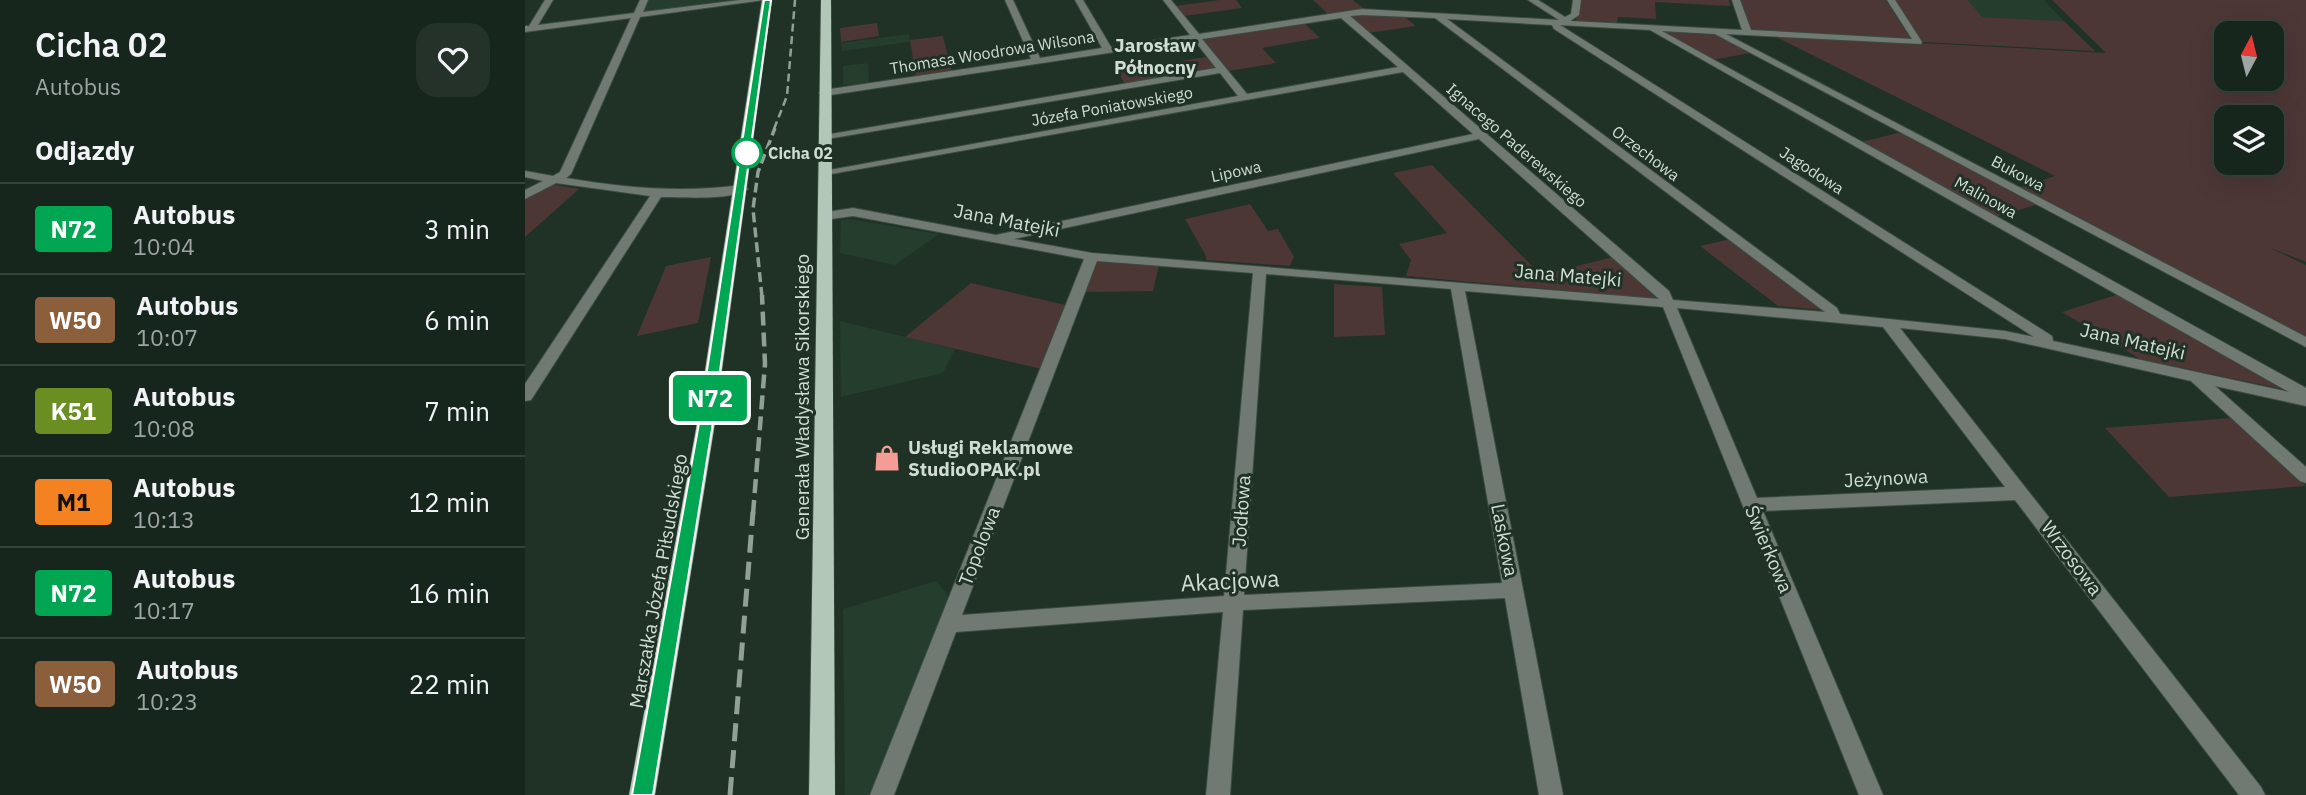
<!DOCTYPE html>
<html lang="pl">
<meta charset="utf-8">
<style>
body{margin:0;font-family:"IBM Plex Sans",sans-serif;background:#243229;color:#f1f3f6;height:100vh;display:flex;flex-direction:column;font-size:26px;white-space:nowrap}
*{box-sizing:border-box;margin:0}
p{font-size:23px;color:#9ea5a3}
.icon{flex:none;width:38px;height:38px;fill:none;stroke:currentColor;stroke-width:2;stroke-linecap:round;stroke-linejoin:round}
.map{position:relative;flex:1;overflow:hidden}
.drawer{display:flex;flex-direction:column;background:#17261c;width:525px}
.drawer>*{flex:none}
.badge{padding:0 14px;border-radius:5px;font-size:24px;line-height:46px}
.needle{width:46px;rotate:7deg}
.tools{position:absolute;left:1689px;top:21px;display:grid;gap:14px}
.tools a{display:grid;place-items:center;width:70px;height:70px;border-radius:14px;background:#17261c;box-shadow:0 7px 28px #0002,0 0 0 2px #36433b;font-size:35px}
.map>.badge{position:absolute;translate:-50% -50%;box-shadow:0 0 0 4px #fff}
h2{padding:0 35px;font-size:26px;line-height:63px}
.round{display:grid;place-items:center;flex:none;width:74px;height:74px;border-radius:21px;background:#243229}
.head{display:flex;align-items:center;justify-content:space-between;height:119px;padding:0 35px}
h1{font-size:33px;font-weight:600;line-height:52px}
ul{padding:0;list-style:none}
li{display:flex;align-items:center;gap:21px;height:91px;padding:0 35px;border-top:2px solid #36433b}
li div{flex:1}
li b{display:block;font-size:26px}
li em{font-style:normal}
li .badge{min-width:77px;font-weight:700;text-align:center}
main{display:flex;flex:1;min-height:0}
.map>svg:first-child{display:block}
.built{fill:#243d2c}
.green{fill:#4c3735;fill-rule:evenodd}
.lines{fill:none;stroke-linecap:round;stroke-linejoin:round}
.minor-casing{stroke:#3b4d41;stroke-width:2}
.major-casing{stroke:#3b4d41;stroke-width:1}
.minor{fill:#707a73;fill-rule:evenodd}
.major{fill:#b3c7b8;fill-rule:evenodd}
.rail-far3{stroke:#91a095;stroke-width:2.5;stroke-dasharray:8 4.5;stroke-linecap:butt}
.rail-far2{stroke:#91a095;stroke-width:3.5;stroke-dasharray:10 5;stroke-linecap:butt}
.rail-far1{stroke:#91a095;stroke-width:4.5;stroke-dasharray:14 7;stroke-linecap:butt}
.rail{stroke:#91a095;stroke-width:5;stroke-dasharray:18 9;stroke-linecap:butt}
.line{fill:#00a651;stroke:#fff;stroke-width:2}
.stop-dot{fill:#fff;stroke:#00a651;stroke-width:3.5}
.labels{text-anchor:middle;dominant-baseline:central;stroke-width:6;stroke-linejoin:round;paint-order:stroke}
.far-street-label{font-size:16px;fill:#d1ddd4;stroke:#1f3225}
.far-stop-label{font-size:16px;font-weight:bold;fill:#d1ddd4;stroke:#1f3225;text-anchor:start}
.far-quarter-label{font-size:19px;font-weight:bold;fill:#d1ddd4;stroke:#1f3225}
.street-label{font-size:19px;fill:#d1ddd4;stroke:#1f3225}
.poi-label{font-size:19px;font-weight:bold;fill:#d1ddd4;stroke:#1f3225;text-anchor:start}
.near-street-label{font-size:23px;fill:#d1ddd4;stroke:#1f3225}
</style>
<main>
<section class="drawer">
<div class="head"><div><h1>Cicha 02</h1><p>Autobus</p></div><a class="round"><svg class="icon" aria-label="heart" viewBox="0 0 24 24"><path d="M12 20l-8-8c-3-5 5-10 8-4 3-6 11-1 8 4z"/></svg></a></div>
<h2>Odjazdy</h2>
<ul>
<li><span class="badge" style="background:#00a651;color:#fff">N72</span><div><b>Autobus</b><p>10:04</p></div><em>3 min</em></li>
<li><span class="badge" style="background:#8b5e3c;color:#fff">W50</span><div><b>Autobus</b><p>10:07</p></div><em>6 min</em></li>
<li><span class="badge" style="background:#6b8e23;color:#fff">K51</span><div><b>Autobus</b><p>10:08</p></div><em>7 min</em></li>
<li><span class="badge" style="background:#f58220;color:#111">M1</span><div><b>Autobus</b><p>10:13</p></div><em>12 min</em></li>
<li><span class="badge" style="background:#00a651;color:#fff">N72</span><div><b>Autobus</b><p>10:17</p></div><em>16 min</em></li>
<li><span class="badge" style="background:#8b5e3c;color:#fff">W50</span><div><b>Autobus</b><p>10:23</p></div><em>22 min</em></li>
</ul>
</section>
<div class="map">
<svg width="1781" height="795" viewBox="0 0 1781 795">
<rect width="100%" height="100%" fill="#1f3225"/>
<g class="built">
<polygon points="123,0 224,0 126,12 119,11"/>
<polygon points="1443,0 1519,0 1539,21 1456,17"/>
<polygon points="384,34 385,42 317,51 316,43"/>
<polygon points="343,63 344,83 318,85 318,66"/>
<polygon points="324,219 414,234 370,265 315,253 316,220"/>
<polygon points="315,321 430,349 418,373 316,397"/>
<polygon points="411,581 427,600 350,795 320,795 318,609"/>
</g>
<g class="green">
<polygon points="695,0 711,0 717,8 659,16 650,6"/>
<polygon points="788,0 828,0 842,11 804,15"/>
<polygon points="1053,0 1204,0 1205,6 1130,2 1131,19 1093,17 1092,25 1058,23 1051,20"/>
<polygon points="1215,0 1361,0 1387,41 1227,32"/>
<polygon points="1370,0 1443,0 1457,17 1539,21 1570,51 1397,42"/>
<path d="M1527 0H1781V262L1743 247 1781 265V338L1493 188 1530 176 1247 35 1581 53ZM1701 33H1746V79H1701ZM1701 117H1746V163H1701Z"/>
<polygon points="827,15 877,15 891,26 843,33 822,16"/>
<polygon points="778,22 795,38 737,48 751,63 704,71 679,40 683,37"/>
<polygon points="352,23 354,36 316,42 315,28"/>
<polygon points="1132,29 1185,32 1225,53 1187,60"/>
<polygon points="418,36 427,72 391,78 385,40"/>
<polygon points="681,57 690,67 686,70 600,85 593,71"/>
<polygon points="1377,132 1514,204 1470,217 1336,142"/>
<polygon points="907,165 1016,275 1088,257 1132,299 881,276 886,260 874,244 922,233 868,173"/>
<polygon points="26,184 54,189 0,237 0,199"/>
<polygon points="725,204 743,231 753,229 769,257 765,266 681,260 681,256 660,219"/>
<polygon points="1205,239 1300,310 1253,306 1175,246"/>
<polygon points="186,257 173,323 112,336 141,266"/>
<polygon points="573,262 634,265 628,291 558,292"/>
<polygon points="446,283 540,305 516,369 380,337"/>
<polygon points="809,284 857,287 860,335 809,337"/>
<polygon points="1594,294 1767,391 1615,359 1537,312"/>
<polygon points="1706,418 1781,486 1644,497 1580,428"/>
</g>
<g class="lines">
<g class="minor-casing">
<g id="minor">
<path d="M20 0H28L13 25 109 13 115 0H123L118 12 215 0H239L115 17 46 174 41 178C100 188 157 193 217 185L223 189C206 201 158 197 136 197L6 400 0 401V384L125 196 31 183 0 199V190L18 181 0 177V171L28 176 35 172 106 18 0 32V26H4Z"/>
<path d="M480 0H488L515 58 577 48 550 0H558L586 47 665 35 638 0H646L674 34 837 9 1034 20 1003 0H1013L1040 17 1046 14 1048 0H1056L1054 15 1045 21 1217 30 1207 0H1215L1226 30 1387 39 1362 0H1370L1397 42 1396 44 1201 34 1781 337V347L1190 34 1137 31 1781 388V406L1690 386 1781 467V483L1775 481 1666 381 1480 339 1375 328 1736 787 1740 795H1714L1490 500 1238 511 1358 795H1334L1138 307 940 291 1038 795H1014L980 598 718 610 705 795H681L698 612 431 632 369 795H345L559 259 328 216 299 220 295 219V213L328 208 471 235 948 134 878 72 295 176V172L299 171 713 96 695 73 296 140 295 138 300 135 691 68 669 40 299 96 294 93 299 90 506 59ZM837 15 910 18 1300 312 1148 300 1144 291 825 16ZM816 18 873 67 722 94 677 39ZM922 19 1027 25 1029 29 1509 337 1480 331 1315 314 1312 308ZM1035 25 1125 30 1764 392 1528 341 1527 336ZM954 139 1134 299 567 253 489 239ZM572 261 728 273 699 596 437 615ZM741 274 926 289 977 583 719 595ZM1152 308 1358 327 1480 487 1232 498Z"/>
</g>
</g>
<g class="major-casing">
<g id="major">
<polygon points="237,0 247,0 189,429 130,795 104,795 171,429"/>
<polygon points="296,0 306,0 310,795 284,795"/>
</g>
</g>
<use href="#minor" class="minor"/>
<use href="#major" class="major"/>
<polyline class="rail-far3" points="249,129 262,96 270,0"/>
<polyline class="rail-far2" points="237,297 228,209 233,172 250,128"/>
<polyline class="rail-far1" points="228,514 240,364 237,295"/>
<polyline class="rail" points="205,795 228,512"/>
</g>
<polygon class="line" points="239,0 246,0 187,429 128,795 107,795 173,429"/>
<defs>
<g id="shop-bare" transform="scale(2.1)"><path d="M-5-2.5h2.3a2.7 3.5 0 0 1 5.4 0H5L5.5 6h-11ZM-1.5-2.5h3a1.5 2.3 0 0 0-3 0Z" fill="#f59c94" stroke="#1f3225" stroke-width="2.5" paint-order="stroke"/></g>
</defs>
<g fill-rule="evenodd">
<use href="#shop-bare" x="362" y="458"/>
</g>
<circle class="stop-dot" cx="222" cy="153" r="14"/>
<g class="labels">
<g class="far-street-label">
<text transform="translate(467 52) rotate(-9)">Thomasa Woodrowa Wilsona</text>
<text transform="translate(587 106) rotate(-10)">Józefa Poniatowskiego</text>
<text transform="translate(992 145) rotate(41)">Ignacego Paderewskiego</text>
<text transform="translate(1121 153) rotate(37)">Orzechowa</text>
<text transform="translate(1287 170) rotate(33)">Jagodowa</text>
<text transform="translate(711 171) rotate(-12)">Lipowa</text>
<text transform="translate(1493 173) rotate(28)">Bukowa</text>
<text transform="translate(1461 197) rotate(29)">Malinowa</text>
</g>
<g class="far-stop-label">
<text x="243" y="153">Cicha 02</text>
</g>
<g class="far-quarter-label">
<text x="630" y="45">Jarosław<tspan x="630" dy="22">Północny</tspan></text>
</g>
<g class="street-label">
<text transform="translate(482 220) rotate(11)">Jana Matejki</text>
<text transform="translate(1043 275) rotate(5)">Jana Matejki</text>
<text transform="translate(1608 341) rotate(13)">Jana Matejki</text>
<text transform="translate(277 397) rotate(-90)">Generała Władysława Sikorskiego</text>
<text transform="translate(1361 478) rotate(-3)">Jeżynowa</text>
<text transform="translate(716 511) rotate(-86)">Jodłowa</text>
<text transform="translate(980 540) rotate(79)">Laskowa</text>
<text transform="translate(454 546) rotate(-69)">Topolowa</text>
<text transform="translate(1244 549) rotate(67)">Świerkowa</text>
<text transform="translate(1547 558) rotate(53)">Wrzosowa</text>
<text transform="translate(133 581) rotate(-80)">Marszałka Józefa Piłsudskiego</text>
</g>
<g class="poi-label">
<text x="383" y="447">Usługi Reklamowe<tspan x="383" dy="22">StudioOPAK.pl</tspan></text>
</g>
<g class="near-street-label">
<text transform="translate(705 580) rotate(-3)">Akacjowa</text>
</g>
</g>
</svg>
<div class="tools">
<a><svg class="needle" viewBox="-14 -14 28 28"><path d="M0-13l5 13h-10z" fill="#e53935"/><path d="M0 13l5-13h-10z" fill="#9ea5a3"/></svg></a>
<a><svg class="icon" aria-label="layers" viewBox="0 0 24 24"><path d="M12 4l9 5-9 5-9-5zM3 14l9 5 9-5"/></svg></a>
</div>
<b class="badge" style="left:185px;top:398px;background:#00a651;color:#fff">N72</b>
</div>
</main>
